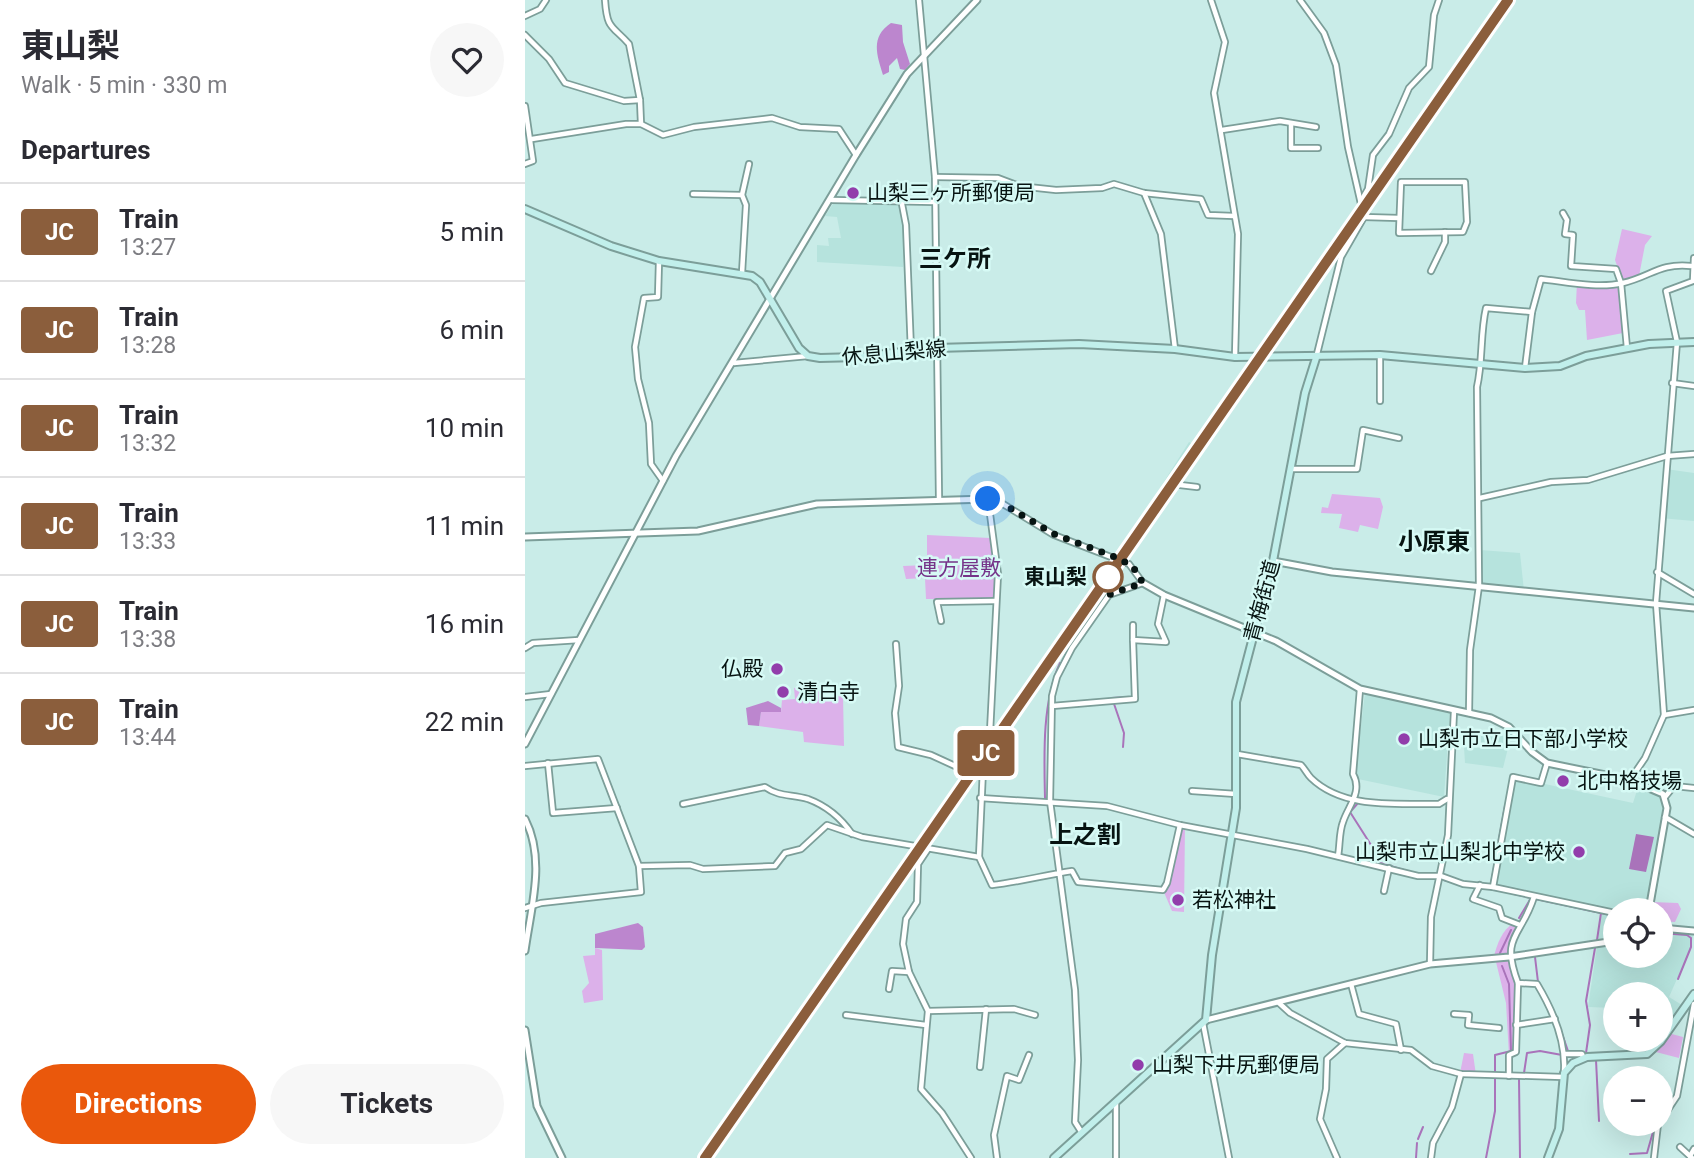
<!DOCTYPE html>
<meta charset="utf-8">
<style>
body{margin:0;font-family:Roboto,"Noto Sans JP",sans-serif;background:#f7f7f7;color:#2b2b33;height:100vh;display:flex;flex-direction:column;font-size:26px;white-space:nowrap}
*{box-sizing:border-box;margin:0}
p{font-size:23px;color:#7c7c81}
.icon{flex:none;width:38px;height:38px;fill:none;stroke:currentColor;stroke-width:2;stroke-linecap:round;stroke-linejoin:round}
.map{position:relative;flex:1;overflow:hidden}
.drawer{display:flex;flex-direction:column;background:#fff;width:525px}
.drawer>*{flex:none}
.badge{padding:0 14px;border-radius:5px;font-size:24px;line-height:46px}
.buttons{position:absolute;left:1078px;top:898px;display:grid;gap:14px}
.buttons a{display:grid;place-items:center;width:70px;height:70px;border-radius:50%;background:#fff;box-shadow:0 7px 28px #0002;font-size:35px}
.you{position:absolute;width:35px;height:35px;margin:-18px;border:5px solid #fff;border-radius:50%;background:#1a73e8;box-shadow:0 0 0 10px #1a73e833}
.map>.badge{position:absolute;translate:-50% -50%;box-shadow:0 0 0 4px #fff}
h2{padding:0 21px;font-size:26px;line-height:63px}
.round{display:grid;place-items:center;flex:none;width:74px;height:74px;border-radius:37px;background:#f7f7f7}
.headline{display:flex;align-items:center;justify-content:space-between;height:119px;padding:0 21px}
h1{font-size:33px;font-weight:700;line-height:52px}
.button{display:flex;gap:14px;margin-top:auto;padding:14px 21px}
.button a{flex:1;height:80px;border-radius:42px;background:#ea580c;color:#fff;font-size:28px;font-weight:700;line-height:80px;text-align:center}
.button a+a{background:#f7f7f7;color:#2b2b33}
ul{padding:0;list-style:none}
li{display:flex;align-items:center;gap:21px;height:98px;padding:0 21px;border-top:2px solid #e1e1e2}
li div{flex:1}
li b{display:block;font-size:26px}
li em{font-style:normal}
li .badge{min-width:77px;font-weight:700;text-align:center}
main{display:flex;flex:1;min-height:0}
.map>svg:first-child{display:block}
.built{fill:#b6e3dd}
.green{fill:#dcb1ea}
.forest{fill:#bc86ce}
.water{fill:#a973ba}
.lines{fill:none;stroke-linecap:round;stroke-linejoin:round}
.stream{stroke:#a973ba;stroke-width:2}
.minor-casing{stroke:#7c9e99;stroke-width:8}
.tertiary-casing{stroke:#7c9e99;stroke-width:9}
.secondary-casing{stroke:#7c9e99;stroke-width:10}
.minor{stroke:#fff;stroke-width:4.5}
.tertiary{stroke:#fff;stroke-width:5}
.secondary{stroke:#c1efeb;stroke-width:6}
.rail{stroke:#566c69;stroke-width:2;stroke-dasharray:9 9;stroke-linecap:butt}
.line-casing{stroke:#fff;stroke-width:16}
.line{stroke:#8b5e3c;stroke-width:10}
.walk{stroke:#071412;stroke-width:7;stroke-dasharray:0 12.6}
.poi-dot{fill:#923dab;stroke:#d6faf5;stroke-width:2.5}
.stop-dot{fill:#fff;stroke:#8b5e3c;stroke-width:3.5}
.labels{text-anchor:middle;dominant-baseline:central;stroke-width:5;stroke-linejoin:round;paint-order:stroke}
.poi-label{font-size:21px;fill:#071412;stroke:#d6faf5;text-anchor:start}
.street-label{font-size:21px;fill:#071412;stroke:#d6faf5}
.park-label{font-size:21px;fill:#753389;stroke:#d6faf5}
.stop-label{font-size:21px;font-weight:bold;fill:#071412;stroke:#d6faf5;text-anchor:end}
.quarter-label{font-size:24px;font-weight:bold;fill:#071412;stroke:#d6faf5}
</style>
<main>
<section class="drawer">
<div class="headline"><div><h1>東山梨</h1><p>Walk · 5 min · 330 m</p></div><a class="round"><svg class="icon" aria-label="heart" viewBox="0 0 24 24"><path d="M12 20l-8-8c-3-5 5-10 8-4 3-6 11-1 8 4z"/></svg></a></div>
<h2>Departures</h2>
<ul>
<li><span class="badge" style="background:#8b5e3c;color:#fff">JC</span><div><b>Train</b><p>13:27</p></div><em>5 min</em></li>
<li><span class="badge" style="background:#8b5e3c;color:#fff">JC</span><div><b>Train</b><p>13:28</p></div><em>6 min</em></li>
<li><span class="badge" style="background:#8b5e3c;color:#fff">JC</span><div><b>Train</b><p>13:32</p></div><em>10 min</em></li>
<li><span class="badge" style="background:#8b5e3c;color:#fff">JC</span><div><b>Train</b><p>13:33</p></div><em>11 min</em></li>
<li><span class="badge" style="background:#8b5e3c;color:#fff">JC</span><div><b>Train</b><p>13:38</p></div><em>16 min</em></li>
<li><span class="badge" style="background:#8b5e3c;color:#fff">JC</span><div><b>Train</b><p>13:44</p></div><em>22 min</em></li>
</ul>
<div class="button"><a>Directions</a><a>Tickets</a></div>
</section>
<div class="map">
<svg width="1169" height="1158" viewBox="0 0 1169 1158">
<rect width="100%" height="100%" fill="#c9ece8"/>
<g class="built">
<polygon points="980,0 987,0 596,565 593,574 460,762 361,909 185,1158 175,1158 457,756 531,645 580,564 584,567 605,540 604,537 664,442 668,444 690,419"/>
<polygon points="310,201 374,201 379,223 378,267 292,262 292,245 304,246 303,238 316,238 312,217 300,216"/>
<polygon points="1141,469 1169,473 1169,521 1135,518"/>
<polygon points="955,550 995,553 999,591 954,586"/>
<polygon points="840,693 925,713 919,797 833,779 830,774"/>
<polygon points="956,735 979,736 985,740 978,768 940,763 939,747 956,748"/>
<polygon points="988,777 1108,803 1114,784 1138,794 1142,802 1124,910 1090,910 1090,913 968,887"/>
<polygon points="1077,913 1090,916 1090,956 1136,956 1136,928 1169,931 1166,947 1144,997 1157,1005 1143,1029 1139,1025 1140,1011 1136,1010 1136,994 1090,994 1090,1008 1063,1007"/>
</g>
<g class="green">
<polygon points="1097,229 1127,236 1120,245 1114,276 1097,280 1090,260"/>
<polygon points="1052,282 1094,282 1098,333 1062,340 1060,310 1054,310 1051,303"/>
<polygon points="807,494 855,498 858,507 853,529 835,525 833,532 814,528 817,514 796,513 797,507 803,508"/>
<polygon points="402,535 465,538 471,574 469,599 401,599 400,578 381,579 378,566 402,565"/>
<polygon points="296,684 304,693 318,695 319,746 279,742 278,732 234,726 236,712 256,712 257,700 270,699 269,688"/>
<polygon points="655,825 660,826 659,912 647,911 638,890"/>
<polygon points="1126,902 1153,903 1156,909 1150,922 1136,921 1136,910 1125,910"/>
<path d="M989 923 995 925 981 955 969 956C972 945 977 929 989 923Z"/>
<polygon points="70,948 77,950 78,1000 59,1003 57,991 64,983 58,956 70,955"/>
<polygon points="985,960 993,983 991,1052 984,1055 981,1003 971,962"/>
<polygon points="1143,1033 1158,1037 1154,1058 1127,1051"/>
<polygon points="939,1053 948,1054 951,1075 935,1073"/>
</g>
<g class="forest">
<path d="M366 23 377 25 378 42 385 64 380 70 375 69 372 58 364 66V72L358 75C352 55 345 37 366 23Z"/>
<polygon points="243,701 256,708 256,712 236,712 234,726 223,725 221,708"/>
<polygon points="113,923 118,927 120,947 117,950 70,948 70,934"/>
</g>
<polygon class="water" points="1111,834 1129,837 1121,872 1104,869"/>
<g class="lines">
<g class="stream">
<polyline points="598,747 599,733 587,698 605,697"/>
<path d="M520 798C519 755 517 702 535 663"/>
<polyline points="826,811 833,803 832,795"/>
<polyline points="825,812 846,845 852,862 889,873"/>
<polyline points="919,880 926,882"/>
<polyline points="966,884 980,806"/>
<polyline points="989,894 1006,898 994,918"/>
<polyline points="1011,899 1090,916"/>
<polyline points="1136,933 1162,935 1166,938 1166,947 1153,979"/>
<polyline points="1072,940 1076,913"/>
<polyline points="975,953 986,930"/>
<polyline points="1010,957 1013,982"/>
<polyline points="1018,990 1031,1016"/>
<polyline points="1035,1028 1043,1051 1052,1052"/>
<polyline points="1057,1053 1061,1053 1065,1025 1061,1001 1070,948"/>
<polyline points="1071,1060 1074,1121"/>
<polyline points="970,1072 970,1055 986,1051 984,984 977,966"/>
<polyline points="999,1073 1002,1053 1015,1051 1037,1055"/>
<polyline points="994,1079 995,1158"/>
<polyline points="893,1139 898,1127"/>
<polyline points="1105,1154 1122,1153 1130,1125"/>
<polyline points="891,1158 892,1143"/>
<polyline points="961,1158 970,1111 970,1078"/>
</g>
<g class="minor-casing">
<g id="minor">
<path d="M80 0C82 30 87 25 104 44L115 100 116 124"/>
<polyline points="394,0 410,177 414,498"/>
<polyline points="686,0 700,42 689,93 713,234 710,357"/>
<polyline points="775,0 799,33 811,65 823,147 839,217 816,257 791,358"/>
<polyline points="0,16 15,9 21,0"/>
<polyline points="0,35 24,59 40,83 99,101 115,100"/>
<polyline points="0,106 8,161 0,164"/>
<polyline points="766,125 766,148 793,148"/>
<polyline points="697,130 755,121 791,127"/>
<polyline points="7,139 101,124 116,124 138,135 169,127 247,118 275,127 314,129 331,155"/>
<polyline points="410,177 473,178 494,186 531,190 577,188 589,184 619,193 676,199 683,215 709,216"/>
<polygon points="876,182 940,182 942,222 938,232 874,233"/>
<polyline points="619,193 636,234 650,349"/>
<polyline points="168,194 217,195"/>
<polyline points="376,199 381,225 386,351"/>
<polyline points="307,200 409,202"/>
<polyline points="836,201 843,189 848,155 864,134 884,88 904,67 909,15 914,0"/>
<polyline points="1038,213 1042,220 1040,234 1048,235 1046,266 1091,269 1096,283 1102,348"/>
<polyline points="839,217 874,218"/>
<polyline points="134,261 133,297 119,298 110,347 113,379 124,423 126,464 138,481"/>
<polyline points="906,271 920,242 920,232"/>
<polyline points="217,273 221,205 217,195 224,164"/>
<polyline points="855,355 855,401"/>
<polyline points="209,363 283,356"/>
<path d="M1000 368 1007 312 1016 279C1042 282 1073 289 1098 283 1127 276 1134 263 1166 266"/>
<polyline points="1147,383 1169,386"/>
<polyline points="767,469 832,469 838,430 874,438"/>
<polyline points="655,485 672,487"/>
<polyline points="955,498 1026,482 1063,480 1142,456 1169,454"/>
<polyline points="1132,572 1169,594"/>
<polyline points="416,621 412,602 470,601"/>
<polyline points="608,625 608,640 641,642 633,624 639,595"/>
<polyline points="371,644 374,686 370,713 373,747 406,755 430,766 449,758"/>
<polyline points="0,648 8,643 54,640"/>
<polyline points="0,697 26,694"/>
<polyline points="527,706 610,699 608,640"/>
<path d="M944 713 945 650 954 586 952 387C958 361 955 334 961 308L1007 312"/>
<polyline points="1139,715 1169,710"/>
<path d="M712 754 776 765C780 769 782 774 786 778 819 810 873 803 914 804L922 799"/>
<polyline points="23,763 28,813 92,808"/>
<polyline points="0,766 73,759 114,866 116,892 16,903 0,908"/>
<polyline points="1105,780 1120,758 1139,715 1131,603 1152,342 1141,291 1168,281 1169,258"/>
<polyline points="667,791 711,794"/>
<polyline points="1140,797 1149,786 1169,788"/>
<polyline points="455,798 582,806 655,825 782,849 893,876 916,876 938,884 968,887 1090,913"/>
<path d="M158 804 240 787C254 797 267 794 283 799 302 806 316 818 327 834"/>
<polyline points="1140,817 1169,834"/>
<polyline points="403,849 393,864 392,902 381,919 378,944 384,972 403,1011 396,1089 417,1113 446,1158"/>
<path d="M813 856C815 846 814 832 818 822 823 806 838 792 828 774L835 689"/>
<polyline points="114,866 165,865 178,869 250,866 260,853 276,849 302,825 337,837 454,857"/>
<polyline points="955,885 948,899 974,908 977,918 995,925"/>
<polyline points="968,887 988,777 1016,783 1022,763"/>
<polyline points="859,891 864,868"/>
<path d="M1009 897C996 938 975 935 993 983L1012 984C1027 1009 1041 1041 1039 1071"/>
<polyline points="905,964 906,917 923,835 929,711"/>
<polyline points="826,984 834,1014 871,1024 876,1050"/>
<polyline points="364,989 367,971 384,972"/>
<polyline points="754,1003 765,1013 820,1043 886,1050 907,1066 936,1074 1038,1077"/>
<polyline points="403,1011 489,1009 510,1015"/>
<polyline points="929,1014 944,1015 943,1025 974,1028"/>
<polyline points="321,1015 401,1025"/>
<polyline points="678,1023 704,1158"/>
<polyline points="991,1025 1030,1019"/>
<polyline points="1040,1054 1057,1054 1058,1057"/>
<polyline points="455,1067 461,1009"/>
<polyline points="984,1076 984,1055 991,1052 993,983"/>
<polyline points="1136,1120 1152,1096 1169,1004"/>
<path d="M557 1133 550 1122 553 1060 550 990 525 801 527 696 532 677 547 648 584 595 618 583 604 564 529 535 478 504 463 499 473 574 465 732 449 758 458 769 454 857 467 885C494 882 520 875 547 871L553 882 638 890 642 883 655 825"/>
<polyline points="1155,1147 1167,1158"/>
<polyline points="1165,1156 1169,1149"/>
<polyline points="472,1158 469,1135 482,1076 494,1080 504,1055"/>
<polyline points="591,1158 591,1102"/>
<polyline points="812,1158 795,1119 801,1089 802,1059 820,1043"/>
<polyline points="906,1158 908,1143 927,1107 936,1074"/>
<polyline points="1129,1158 1133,1124"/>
</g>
</g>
<g class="tertiary-casing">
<g id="tertiary">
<polyline points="0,537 173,531 292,504 463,499"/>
<polyline points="748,561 807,572 1169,608"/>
<polyline points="618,583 639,595 751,641 835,689 966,718 984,727 1007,752 1022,763 1105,780 1138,794 1142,808 1124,910"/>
<polyline points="0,744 151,456 331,155 382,74 452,0"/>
<path d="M0 819C21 860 6 907 0 951"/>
<polyline points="1136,928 1169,931"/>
<polyline points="681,1020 905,964 984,957 1090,941"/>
<polyline points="0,1030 12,1106 37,1158"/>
</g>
</g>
<g class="secondary-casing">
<g id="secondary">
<polyline points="0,209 86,246 134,261 227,276 235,282 274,348 283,356 295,358 334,357 411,348 554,344 650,349 710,357 855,355 1000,368 1035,366 1061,356 1124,344 1169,342"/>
<polyline points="529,1158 681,1020 687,955 711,808 711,702 748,561 780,393 791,358"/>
<polyline points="1023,1158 1034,1129 1039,1073 1048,1063 1062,1057 1122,1054 1136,1041 1169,994"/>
</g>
</g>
<use href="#minor" class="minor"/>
<use href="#tertiary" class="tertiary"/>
<use href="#secondary" class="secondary"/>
<polyline class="rail" points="180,1158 983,0"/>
</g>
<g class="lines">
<g class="line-casing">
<polyline id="line" points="180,1158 983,0"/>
</g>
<use href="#line" class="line"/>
<polyline class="walk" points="463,499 478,504 529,534 595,559 608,567 618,583 583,595 583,577"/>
</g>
<g class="poi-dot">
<circle cx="328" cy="193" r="7"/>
<circle cx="252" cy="669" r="7"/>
<circle cx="258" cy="692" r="7"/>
<circle cx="879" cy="739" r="7"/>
<circle cx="1038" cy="781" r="7"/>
<circle cx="1054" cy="852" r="7"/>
<circle cx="653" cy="900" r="7"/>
<circle cx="613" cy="1065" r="7"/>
</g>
<circle class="stop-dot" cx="583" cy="577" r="14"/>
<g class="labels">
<g class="poi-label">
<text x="342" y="193">山梨三ヶ所郵便局</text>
<text x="238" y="669" text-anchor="end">仏殿</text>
<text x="272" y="692">清白寺</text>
<text x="893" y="739">山梨市立日下部小学校</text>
<text x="1052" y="781">北中格技場</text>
<text x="1040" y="852" text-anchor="end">山梨市立山梨北中学校</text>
<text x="667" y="900">若松神社</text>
<text x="627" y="1065">山梨下井尻郵便局</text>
</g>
<g class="street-label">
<text transform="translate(369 353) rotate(-5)">休息山梨線</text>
<text transform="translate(737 601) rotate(-75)">青梅街道</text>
</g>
<g class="park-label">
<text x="434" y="568">連方屋敷</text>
</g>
<g class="stop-label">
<text x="562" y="577">東山梨</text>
</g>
<g class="quarter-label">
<text x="430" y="259">三ケ所</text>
<text x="909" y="542">小原東</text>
<text x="560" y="835">上之割</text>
</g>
</g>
</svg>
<div class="buttons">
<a><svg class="icon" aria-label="locate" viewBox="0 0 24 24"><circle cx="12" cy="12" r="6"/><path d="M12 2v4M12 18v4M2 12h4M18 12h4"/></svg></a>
<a>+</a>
<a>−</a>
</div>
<div class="you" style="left:463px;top:499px"></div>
<b class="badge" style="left:461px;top:753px;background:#8b5e3c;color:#fff">JC</b>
</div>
</main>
